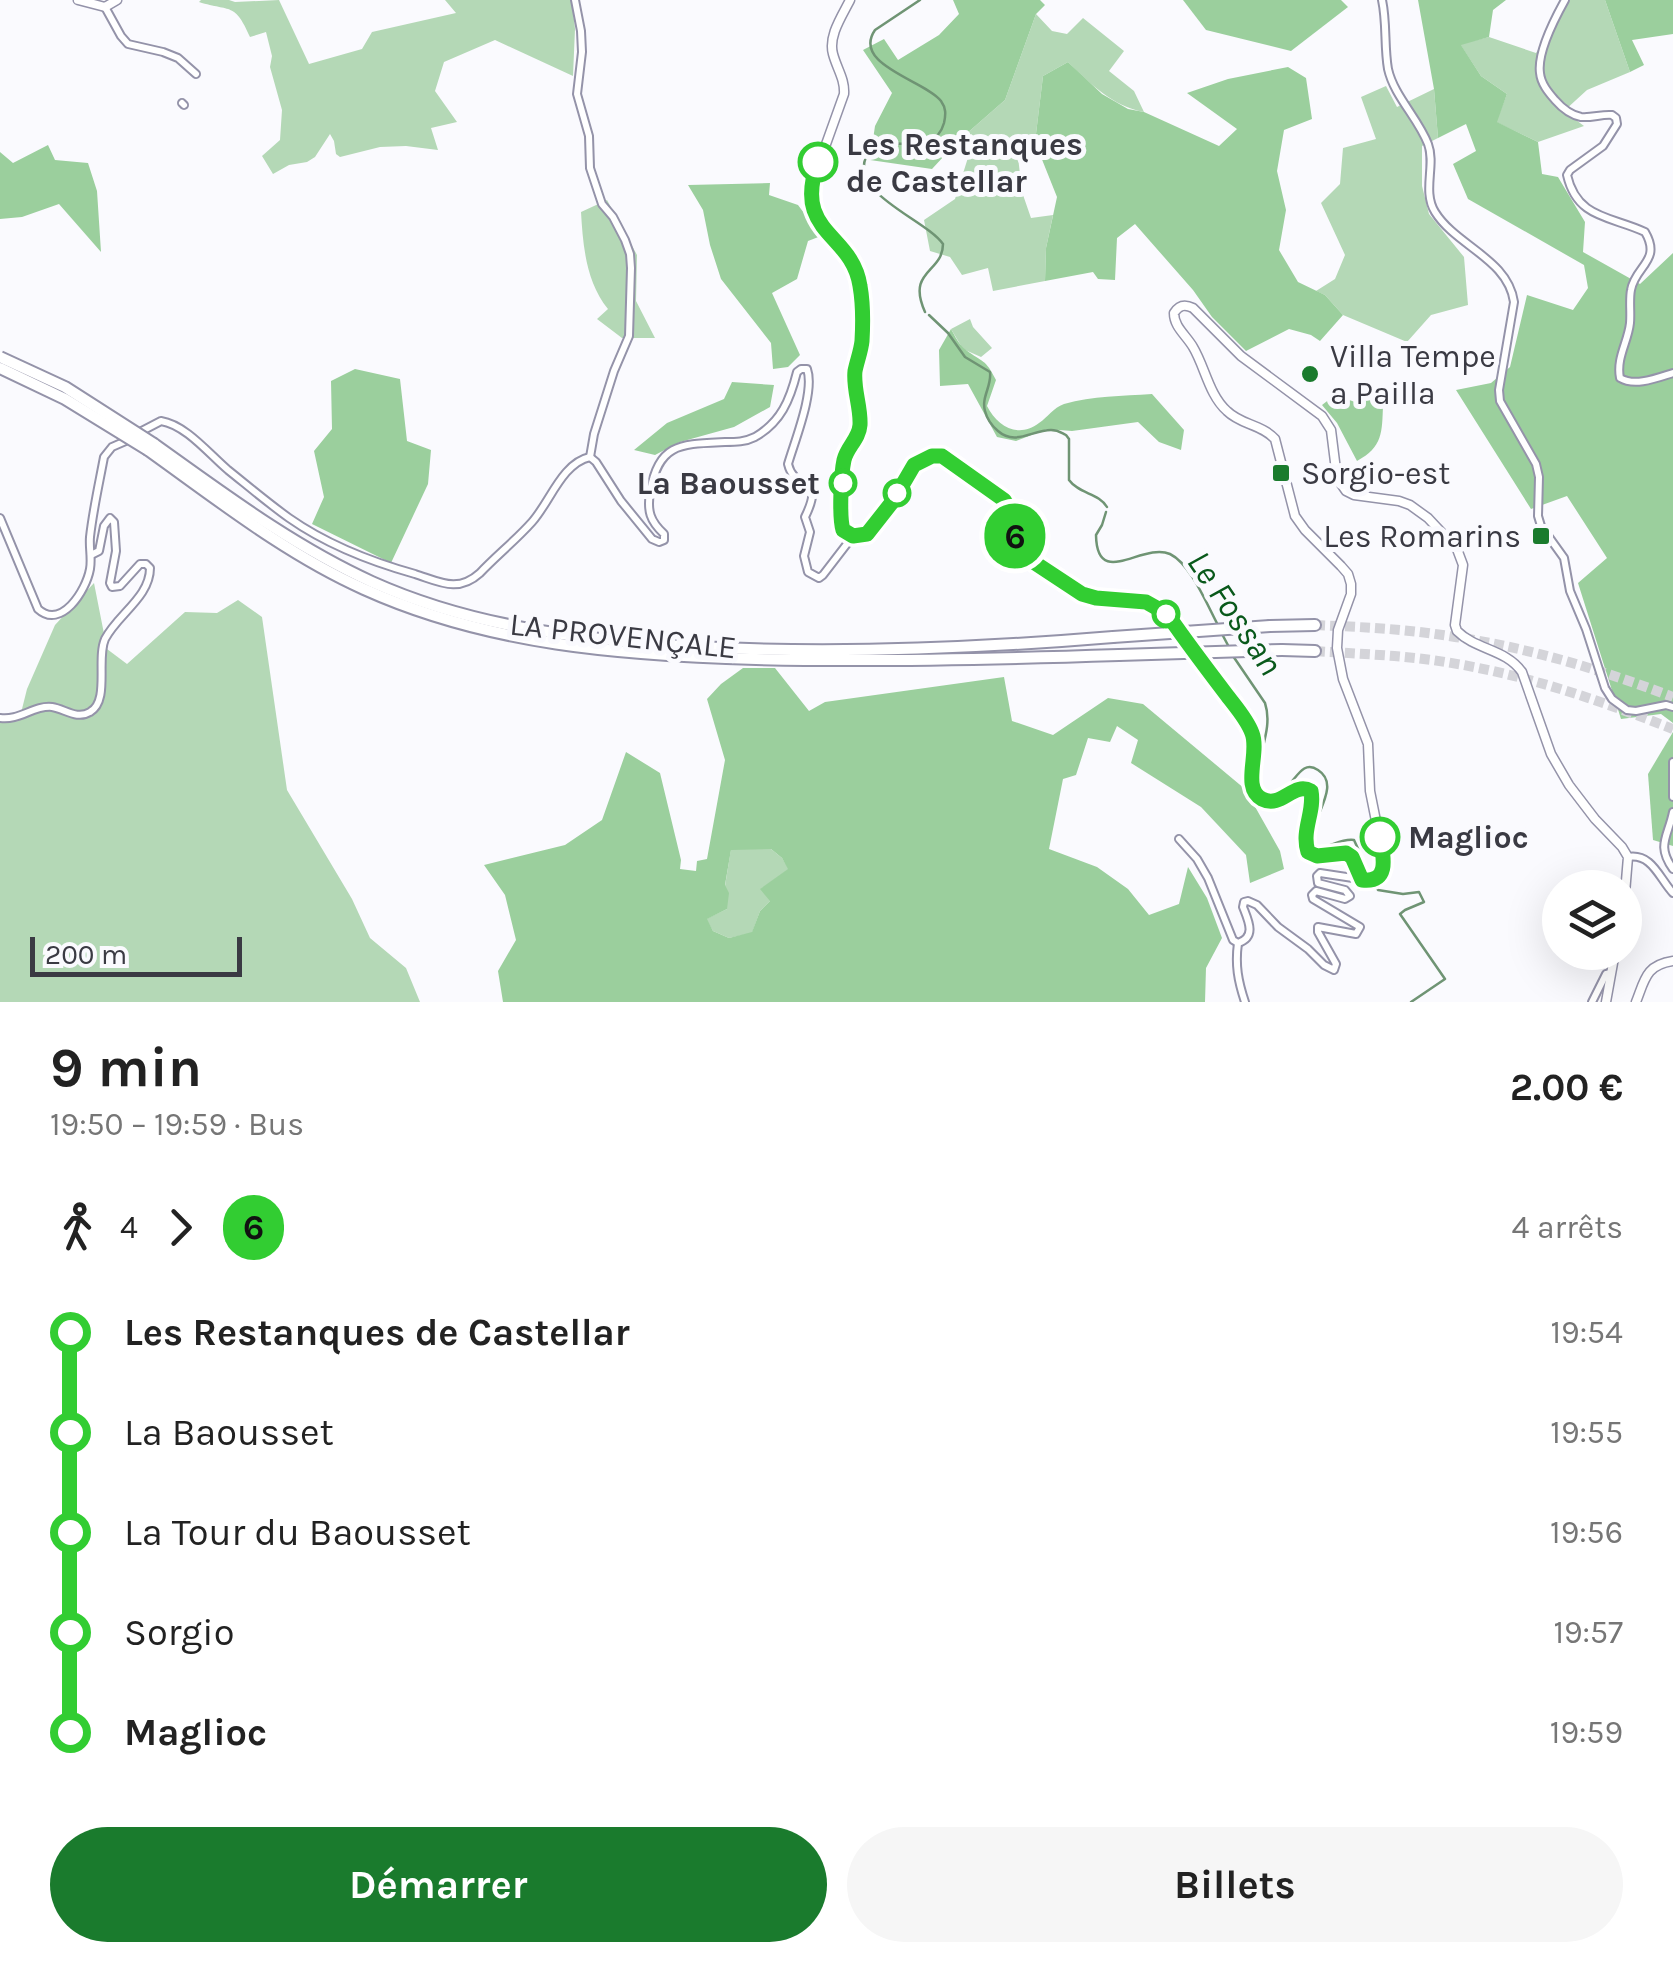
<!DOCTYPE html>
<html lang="fr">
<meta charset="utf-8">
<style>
body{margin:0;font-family:Karla,sans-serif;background:#f6f6f6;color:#222;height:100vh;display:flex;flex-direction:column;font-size:38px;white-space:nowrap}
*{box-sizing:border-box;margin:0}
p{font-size:32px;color:#767676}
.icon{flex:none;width:55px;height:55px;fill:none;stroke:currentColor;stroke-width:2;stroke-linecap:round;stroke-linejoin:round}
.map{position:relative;height:1002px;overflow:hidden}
.sheet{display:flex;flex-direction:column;background:#fff;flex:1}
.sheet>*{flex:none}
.badge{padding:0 20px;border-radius:32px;font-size:35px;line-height:65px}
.buttons{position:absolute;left:1542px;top:870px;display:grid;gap:20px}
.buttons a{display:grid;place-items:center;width:100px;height:100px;border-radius:50%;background:#fff;box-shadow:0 10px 40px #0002;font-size:50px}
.scale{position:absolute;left:30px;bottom:25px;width:212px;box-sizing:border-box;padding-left:10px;border:5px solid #3a3a43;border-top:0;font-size:28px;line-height:35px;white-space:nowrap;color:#3a3a43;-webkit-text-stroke:8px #fafafe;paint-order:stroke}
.map>.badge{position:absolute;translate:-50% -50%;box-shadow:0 0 0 5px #fff}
.legs{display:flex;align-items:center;gap:15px;height:110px;padding:0 50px;font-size:32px}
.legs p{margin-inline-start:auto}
.overview{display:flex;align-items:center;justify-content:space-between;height:170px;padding:0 50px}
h1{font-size:55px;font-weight:700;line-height:75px}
.primary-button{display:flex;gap:20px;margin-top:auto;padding:20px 50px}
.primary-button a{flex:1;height:115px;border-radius:60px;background:#1a7b2d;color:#fff;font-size:40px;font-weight:700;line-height:115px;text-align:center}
.primary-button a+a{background:#f6f6f6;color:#222}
ul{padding:0 50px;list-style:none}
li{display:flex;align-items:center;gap:35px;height:100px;font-size:38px}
li i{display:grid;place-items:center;width:15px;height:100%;margin:0 12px;background:currentColor}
li i::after{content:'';width:25px;height:25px;margin:-12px;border:8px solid;border-radius:50%;background:#fff}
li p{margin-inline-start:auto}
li:first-child i{background:linear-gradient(#0000 50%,currentColor 0)}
li:last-child i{background:linear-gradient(currentColor 50%,#0000 0)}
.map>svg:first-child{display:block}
.green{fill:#b4d8b6}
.forest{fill:#9bcf9d;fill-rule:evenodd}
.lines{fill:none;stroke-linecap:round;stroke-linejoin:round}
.stream{stroke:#6f9474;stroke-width:2.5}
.highway-tunnel{stroke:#d4d4d9;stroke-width:10;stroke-dasharray:10 5;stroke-linecap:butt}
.street-casing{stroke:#9493a9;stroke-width:10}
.secondary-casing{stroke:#9493a9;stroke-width:11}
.highway-casing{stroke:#9493a9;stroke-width:14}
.street{stroke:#fff;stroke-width:6}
.secondary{stroke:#fff;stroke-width:8}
.highway{stroke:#fff;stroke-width:10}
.highway-bridge-casing{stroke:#9493a9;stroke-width:14;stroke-linecap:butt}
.highway-bridge{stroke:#fff;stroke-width:10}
.line-1-casing{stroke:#fff;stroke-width:22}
.line-1{stroke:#32cd32;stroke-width:15}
.stop-1-dot{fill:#fff;stroke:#32cd32;stroke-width:5}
.poi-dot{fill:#1a7b2d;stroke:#fafafe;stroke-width:4}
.labels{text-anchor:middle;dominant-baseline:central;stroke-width:10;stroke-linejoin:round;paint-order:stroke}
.stop-label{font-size:32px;font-weight:bold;fill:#3a3a43;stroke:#fafafe;text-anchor:start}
.poi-label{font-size:32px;fill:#3a3a43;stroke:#fafafe;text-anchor:start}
.street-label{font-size:32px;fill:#3a3a43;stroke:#fafafe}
.water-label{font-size:35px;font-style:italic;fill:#09591b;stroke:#fafafe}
</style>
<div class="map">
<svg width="1673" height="1002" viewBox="0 0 1673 1002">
<rect width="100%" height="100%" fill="#fafafe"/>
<g class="green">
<path d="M201 0H229L235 2 279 0 309 64 362 49 372 32 456 13 445 0H572L575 29 573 76 495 40 444 62 435 91 457 122 431 128 438 150 406 146 380 147 340 157 336 154 334 141 330 134 315 157 307 162 289 165 273 174 262 156 280 140 282 110 270 67 272 56 266 32 250 37C235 2 231 12 199 2Z"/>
<polygon points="1570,0 1605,0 1630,72 1587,90 1564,111 1584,126 1538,142 1496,122 1507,94 1481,76 1460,44 1489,37 1536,53"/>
<path d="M1036 14 1052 31 1067 34 1083 18 1124 51 1109 71 1134 91 1144 112C1112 106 1091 84 1068 62L1043 76 1035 142 1017 148 1022 192 1031 218 1053 215 1046 248 1045 281 993 291 988 268 962 275 950 257 930 251 924 220 955 199 971 148 957 142 1005 100Z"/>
<polygon points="1386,86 1397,107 1434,89 1438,138 1422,146 1422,186 1429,214 1464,257 1468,305 1431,315 1407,342 1343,315 1325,295 1316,291 1335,279 1345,255 1321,203 1340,184 1343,148 1376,139 1361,97"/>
<path d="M607 200 637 255 636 301 655 338H622L597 319 608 309C586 282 583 246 581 212Z"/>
<polygon points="970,319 973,327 992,348 981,357 963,349 951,329"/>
<polygon points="94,583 107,649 127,664 185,612 217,613 238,600 262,617 287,790 352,899 370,938 406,968 420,1002 0,1002 0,723 19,721 27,689 55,625"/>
<polygon points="731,849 771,849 782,858 789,869 761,889 771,900 760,911 752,933 729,938 713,931 706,919 727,909 725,886"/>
</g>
<g class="forest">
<polygon points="953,0 1040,0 1045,5 1036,14 1005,100 957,142 932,169 870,160 875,126 892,93 863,50 884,39 898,60 939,35 959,14"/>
<polygon points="1183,0 1341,0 1348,7 1291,51 1206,30"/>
<polygon points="1418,0 1506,0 1493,10 1489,37 1461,45 1481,76 1507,94 1497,122 1538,142 1542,174 1558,177 1585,222 1583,252 1640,284 1673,253 1673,723 1661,714 1621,719 1578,583 1607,558 1567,496 1531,509 1456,390 1491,383 1510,367 1527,295 1573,310 1588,288 1584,265 1468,199 1453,164 1476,151 1466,124 1438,138 1434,89"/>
<polygon points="1605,0 1673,0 1673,34 1632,40 1644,65 1630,72"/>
<polygon points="1068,62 1102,94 1128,109 1144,112 1219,146 1237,129 1187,93 1228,79 1288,67 1306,78 1312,119 1284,130 1277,171 1286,210 1279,250 1298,282 1325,295 1343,315 1320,341 1311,335 1289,329 1246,351 1212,317 1193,290 1135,224 1117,238 1115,280 1098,279 1093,272 1045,281 1046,248 1057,197 1035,142 1043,76"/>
<polygon points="48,145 55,160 88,163 97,191 101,252 59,204 22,217 0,219 0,152 13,163"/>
<polygon points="770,183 769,195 798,205 821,236 808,241 797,279 772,293 800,355 788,367 773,369 771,343 721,279 710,245 703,210 688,185"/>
<path d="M951 329C955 336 959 345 966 350 983 363 985 358 996 380L987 406C997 426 1018 439 1039 423 1048 417 1053 408 1064 404 1093 396 1122 396 1152 394L1184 430 1181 450 1159 442 1138 422 1072 431 1047 429 1016 441 997 437 968 384 940 386 939 350Z"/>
<polygon points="355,369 400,379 407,441 431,450 428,484 391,563 312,524 324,497 314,451 332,429 331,381"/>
<polygon points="732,382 774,385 770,407 734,427 680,442 655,455 634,450 667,423 724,399"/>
<path d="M1364 388 1383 405C1382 432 1383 447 1357 461L1337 423 1322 405 1335 395 1355 402Z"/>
<path d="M743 668H775L809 711 825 702 1004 677 1012 721 1053 735 1108 698 1143 704 1245 789 1280 851 1284 869 1250 883 1246 855 1201 807 1131 763 1138 740 1117 726 1110 742 1088 738 1076 775 1063 779 1049 849 1097 867 1128 889 1149 915 1179 904 1188 867 1207 898 1222 938 1206 968 1205 1002H503L498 971 516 940 505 895 484 865 565 845 602 820 626 752 660 773 681 860 680 869 696 871 697 861 707 859 725 760 707 699 721 684ZM771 849 782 858 788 869 760 889 770 901 760 911 752 932 729 938 713 931 707 919 727 909 729 893 725 885 731 850Z"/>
<polygon points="1673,732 1673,846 1653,840 1648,774"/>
</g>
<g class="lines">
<g class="stream">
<path d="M920 0 875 30C851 65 926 81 941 101 946 108 946 114 944 123 933 163 880 127 866 157 850 194 925 219 943 244 943 273 906 270 925 312"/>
<path d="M929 315 948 333 965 357 990 372C992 386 981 397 985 411 987 419 992 426 998 431 1015 446 1032 430 1051 430 1058 430 1060 432 1066 435L1069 439V480C1079 494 1099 493 1107 507"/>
<path d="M1106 512 1102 525 1096 535C1097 590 1142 542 1170 554 1191 564 1208 607 1219 627"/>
<polyline points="1222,634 1230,649"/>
<path d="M1233 656 1265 703C1275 733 1251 763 1259 790 1293 809 1294 754 1318 770 1343 786 1309 819 1312 843L1317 848C1331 848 1340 838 1354 840L1370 875"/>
<polyline points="1374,882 1378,890 1403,894 1419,892 1424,902 1405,910 1400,914 1445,979 1411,1002"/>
</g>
<g class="highway-tunnel">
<path d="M1315 625C1362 627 1408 629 1455 637 1530 648 1602 670 1673 697"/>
<path d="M1315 651C1358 654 1402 655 1445 662 1524 674 1599 700 1673 729"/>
</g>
<g class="street-casing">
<g id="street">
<polyline points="575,0 581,31 582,52 577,94 589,136 590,168 602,204 613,217 625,240 630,254 631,268 629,336 614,371 594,434 590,457"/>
<path d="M1382 0C1387 23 1384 46 1388 69 1394 96 1418 118 1428 144 1436 165 1422 191 1435 212 1456 246 1508 259 1514 302L1499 390 1500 401 1536 464 1539 477 1538 516 1541 526 1564 558 1570 591 1586 629 1605 688 1612 699 1627 710 1636 711 1666 705 1673 707"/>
<path d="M1565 0C1555 18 1537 52 1540 73 1541 84 1549 93 1555 100 1562 108 1571 115 1581 117 1592 118 1602 114 1612 115L1616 118 1617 124 1603 146 1570 170 1567 175C1577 219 1611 216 1645 232 1662 261 1635 266 1631 290 1629 300 1631 312 1630 323 1628 342 1616 358 1620 378 1635 387 1657 378 1673 373"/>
<polyline points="105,7 121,36 128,44 163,52 178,58 196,74"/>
<polyline points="182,103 184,105"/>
<path d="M138 433 161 421C186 425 209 454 228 470 248 486 268 503 289 518 326 544 372 562 415 574 440 582 458 593 480 573 496 556 516 540 532 522 550 502 562 463 590 457"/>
<path d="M590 457 596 462 621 501 652 539 659 542 664 540V534C650 521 647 511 650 492 659 443 680 444 725 442 736 442 745 442 755 437 781 422 790 400 797 372L801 369H807C815 391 795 440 788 464 795 493 826 474 805 517L810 532 804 556 808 572 819 578 823 575 853 536"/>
<path d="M0 518 38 609C61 630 86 591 90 569 92 558 89 548 90 537 93 510 99 484 104 457L112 447 128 440"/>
<path d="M0 718C19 721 34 705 52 707 65 709 77 720 90 712 110 701 96 659 105 639 118 614 150 597 150 568L146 564H140L120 586 112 587 110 583 116 551 114 522 110 518 104 526 99 551 91 555"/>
<polyline points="1673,762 1673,797"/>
<path d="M1673 812C1668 837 1656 845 1673 869"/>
<path d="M1179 839 1197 859 1208 878 1233 940 1238 943C1257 937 1248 920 1243 907L1244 902 1248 901 1257 905 1278 927 1308 949 1324 965 1334 970 1336 964 1318 932V927L1356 934 1360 927 1313 899 1312 895 1316 891 1345 899 1350 896 1345 890 1318 883 1317 876 1320 873 1353 878 1359 876"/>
<path d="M1628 857C1652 853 1659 878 1673 893"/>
<path d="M1238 943C1235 965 1238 981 1245 1002"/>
<polyline points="1592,1002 1606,974 1611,973"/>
</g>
</g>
<g class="secondary-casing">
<g id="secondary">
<polyline points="78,0 105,7 117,0"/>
<path d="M850 0C842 16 828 36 833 54 837 69 845 79 844 94L811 186V201L815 214 852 264 860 285 862 341 855 381 860 422 859 431 844 458 840 515 843 529 853 536 867 535C876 525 884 515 891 504 903 486 916 447 944 457 953 460 961 470 968 476 980 486 997 491 1006 503 1023 525 1003 539 1035 563 1052 576 1072 593 1095 597 1119 602 1141 597 1162 611L1242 716C1248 726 1254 735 1255 746 1256 763 1242 789 1262 799 1266 800 1274 802 1278 801 1289 798 1295 788 1307 787 1321 805 1300 828 1309 852 1322 858 1342 848 1351 856 1356 861 1358 874 1362 880 1375 884 1382 872 1384 861L1370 791 1368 744 1343 679 1337 648 1338 630 1351 594V584L1348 574 1341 566 1305 530 1295 516 1275 439C1261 424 1241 425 1227 411 1209 395 1205 367 1193 347 1186 335 1174 327 1174 313 1179 305 1185 304 1193 308L1241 356 1322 416 1331 430 1337 478 1346 491 1354 495 1399 501 1410 505 1428 518 1457 549 1463 565 1455 625 1457 631C1476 650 1506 649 1522 672L1551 754 1569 785 1595 819 1622 847 1628 857 1625 893"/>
<polyline points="1606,1002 1615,952"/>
<path d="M1636 1002C1645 979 1646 965 1673 961"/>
</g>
</g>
<g class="highway-casing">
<g id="highway">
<path d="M154 444C224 494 293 546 372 582 470 626 575 639 681 646 826 655 969 649 1113 637"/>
<path d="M148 450C218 500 286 554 364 589 488 645 622 655 756 659 877 662 998 659 1119 655"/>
<polyline points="1270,626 1315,625"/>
<polyline points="1282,650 1315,651"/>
</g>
</g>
<use href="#street" class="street"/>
<use href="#secondary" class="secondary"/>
<use href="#highway" class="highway"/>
<g class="highway-bridge-casing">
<g id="highway-bridge">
<polyline points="0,357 65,387 154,444"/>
<polyline points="0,368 65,399 148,450"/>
<polyline points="1113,637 1270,626"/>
<polyline points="1119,655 1282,650"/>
</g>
</g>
<use href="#highway-bridge" class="highway-bridge"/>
</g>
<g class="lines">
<g class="line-1-casing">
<path id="line-1" d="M818 162C792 234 852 232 860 286 863 303 863 324 862 341 861 351 857 361 855 371 853 389 861 407 860 425 859 439 847 447 844 460 841 474 839 517 843 530L853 536 867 534 893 501 914 465 932 456H942L1004 500 1009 508 1019 551 1035 563 1082 594 1096 598 1146 602 1162 611 1170 618C1188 644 1207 669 1226 694 1235 706 1247 719 1252 733 1260 753 1241 788 1262 799 1282 809 1293 781 1311 791 1315 812 1301 830 1308 852L1317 856 1346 853 1352 857 1362 880C1391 883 1383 855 1380 837"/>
</g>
<use href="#line-1" class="line-1"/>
</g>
<g class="stop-1-dot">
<circle cx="818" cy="162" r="18"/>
<circle cx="843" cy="483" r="12"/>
<circle cx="897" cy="493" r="12"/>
<circle cx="1166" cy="614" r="12"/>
<circle cx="1380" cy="837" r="18"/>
</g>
<g class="poi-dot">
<circle cx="1310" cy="374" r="10"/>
<rect x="1271" y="463" width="20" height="20" rx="5"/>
<rect x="1531" y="526" width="20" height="20" rx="5"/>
</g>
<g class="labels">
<g class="stop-label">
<text x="846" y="144">Les Restanques<tspan x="846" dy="37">de Castellar</tspan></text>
<text x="820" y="483" text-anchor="end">La Baousset</text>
<text x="1408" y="837">Maglioc</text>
</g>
<g class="poi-label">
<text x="1330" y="356">Villa Tempe<tspan x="1330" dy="37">a Pailla</tspan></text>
<text x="1301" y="473">Sorgio-est</text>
<text x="1521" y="536" text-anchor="end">Les Romarins</text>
</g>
<g class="street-label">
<text transform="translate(623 636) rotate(6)">LA PROVENÇALE</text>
</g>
<g class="water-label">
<text transform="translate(1235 613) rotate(56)">Le Fossan</text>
</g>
</g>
</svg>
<div class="buttons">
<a><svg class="icon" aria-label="layers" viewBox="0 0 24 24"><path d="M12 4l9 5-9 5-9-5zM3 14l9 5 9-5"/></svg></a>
</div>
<div class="scale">200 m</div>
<b class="badge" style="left:1015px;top:536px;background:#32cd32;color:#111">6</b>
</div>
<section class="sheet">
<div class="overview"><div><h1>9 min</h1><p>19:50 – 19:59 · Bus</p></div><b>2.00 €</b></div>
<div class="legs"><svg class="icon" aria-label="walk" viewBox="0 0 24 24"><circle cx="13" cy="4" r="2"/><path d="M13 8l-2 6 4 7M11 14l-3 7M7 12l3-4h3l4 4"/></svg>4<svg class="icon" aria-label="forward" viewBox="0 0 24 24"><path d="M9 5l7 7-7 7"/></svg><b class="badge" style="background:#32cd32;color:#111">6</b><p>4 arrêts</p></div>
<ul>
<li><i style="color:#32cd32"></i><b>Les Restanques de Castellar</b><p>19:54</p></li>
<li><i style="color:#32cd32"></i><span>La Baousset</span><p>19:55</p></li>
<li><i style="color:#32cd32"></i><span>La Tour du Baousset</span><p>19:56</p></li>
<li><i style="color:#32cd32"></i><span>Sorgio</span><p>19:57</p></li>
<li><i style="color:#32cd32"></i><b>Maglioc</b><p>19:59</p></li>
</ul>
<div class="primary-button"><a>Démarrer</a><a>Billets</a></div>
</section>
